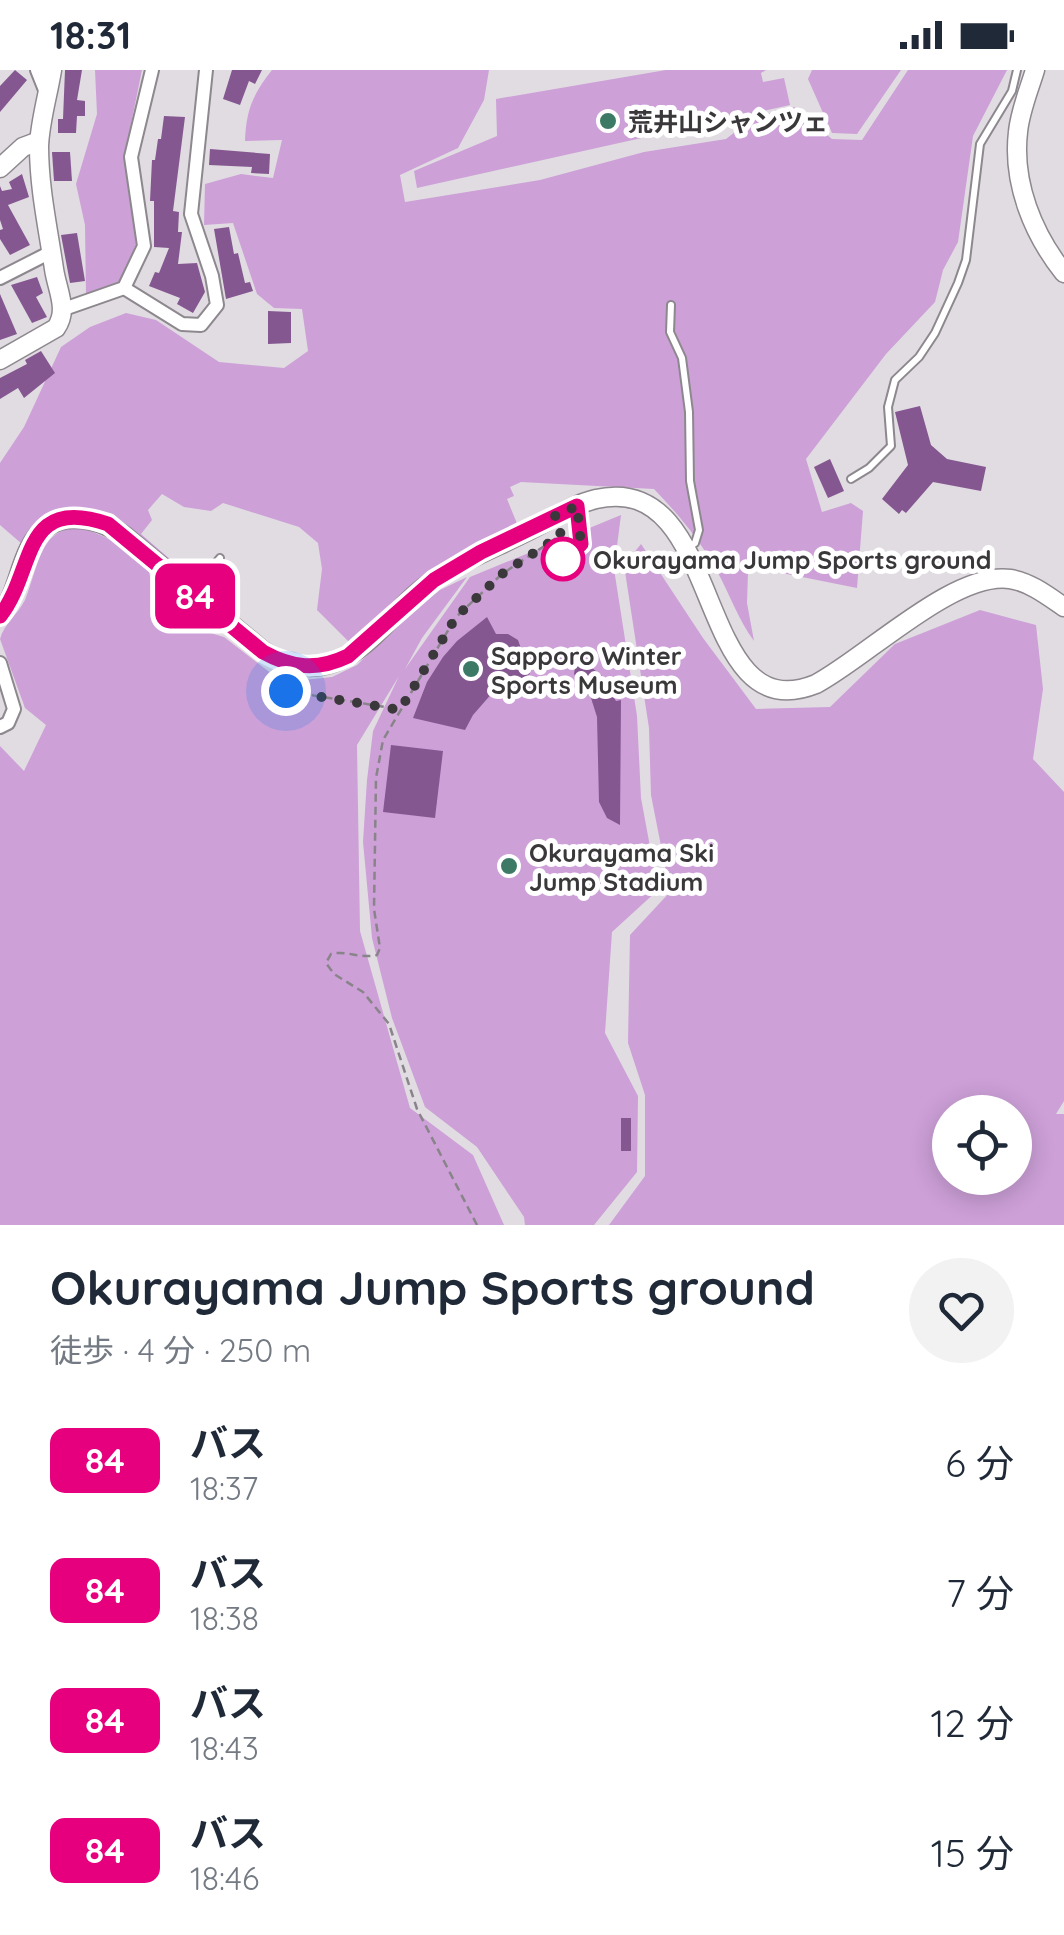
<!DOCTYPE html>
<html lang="ja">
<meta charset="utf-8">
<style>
body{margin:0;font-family:Quicksand,"Noto Sans JP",sans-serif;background:#f2f2f3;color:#1f2937;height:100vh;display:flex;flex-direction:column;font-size:38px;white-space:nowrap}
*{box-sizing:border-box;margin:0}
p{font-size:32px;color:#747a83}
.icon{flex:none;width:55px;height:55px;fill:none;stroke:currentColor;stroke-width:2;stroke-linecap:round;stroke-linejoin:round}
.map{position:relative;height:1155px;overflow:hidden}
.drawer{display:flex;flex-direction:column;background:#fff;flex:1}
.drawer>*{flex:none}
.badge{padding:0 20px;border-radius:15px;font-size:35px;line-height:65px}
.tools{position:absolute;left:932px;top:1025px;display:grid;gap:20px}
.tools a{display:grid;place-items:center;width:100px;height:100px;border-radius:50%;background:#fff;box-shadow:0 5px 25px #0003;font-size:50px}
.you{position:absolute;width:50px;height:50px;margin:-25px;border:8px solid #fff;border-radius:50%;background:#1a73e8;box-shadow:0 0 0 15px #1a73e833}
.map>.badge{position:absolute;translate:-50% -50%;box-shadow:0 0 0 5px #fff}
.round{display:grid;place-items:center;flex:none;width:105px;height:105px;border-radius:52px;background:#f2f2f3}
.head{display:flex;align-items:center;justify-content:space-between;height:170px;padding:0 50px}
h1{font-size:48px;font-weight:700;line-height:75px}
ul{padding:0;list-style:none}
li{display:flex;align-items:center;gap:30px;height:130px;padding:0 50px}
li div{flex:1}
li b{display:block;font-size:38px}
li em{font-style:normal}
li .badge{min-width:110px;font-weight:700;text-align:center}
.status{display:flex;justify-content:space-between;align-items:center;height:70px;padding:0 50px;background:#fff;direction:ltr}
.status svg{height:28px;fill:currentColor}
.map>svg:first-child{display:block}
.green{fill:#cda0d8;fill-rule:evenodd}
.building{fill:#855791}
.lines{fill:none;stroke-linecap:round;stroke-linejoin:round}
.lane-casing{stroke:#8d888e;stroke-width:10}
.street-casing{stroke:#8d888e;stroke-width:16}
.secondary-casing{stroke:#8d888e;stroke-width:21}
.path{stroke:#888489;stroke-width:2.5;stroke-dasharray:8 5;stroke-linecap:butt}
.lane{stroke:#fff;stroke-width:6}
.street{stroke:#fff;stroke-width:12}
.secondary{stroke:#fff;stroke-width:18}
.line-casing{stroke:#fff;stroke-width:22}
.line{stroke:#e6007e;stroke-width:15}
.walk{stroke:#3b383b;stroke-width:10;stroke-dasharray:0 18}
.poi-dot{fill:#3c7a65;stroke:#fff;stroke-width:4}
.stop-dot{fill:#fff;stroke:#e6007e;stroke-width:5}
.labels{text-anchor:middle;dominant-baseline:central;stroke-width:10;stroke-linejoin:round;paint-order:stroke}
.poi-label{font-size:25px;font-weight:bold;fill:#3b383b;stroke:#fff;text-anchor:start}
.stop-label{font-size:25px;font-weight:bold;fill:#3b383b;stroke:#fff;text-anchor:start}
</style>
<div class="status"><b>18:31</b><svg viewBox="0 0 49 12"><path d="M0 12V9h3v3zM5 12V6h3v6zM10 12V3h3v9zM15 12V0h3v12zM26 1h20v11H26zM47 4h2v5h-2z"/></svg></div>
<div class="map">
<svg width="1064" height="1155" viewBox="0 0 1064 1155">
<rect width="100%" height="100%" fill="#e1dce2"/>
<g class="green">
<polygon points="95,0 142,0 125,83 136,174 120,215 86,224 85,155 76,114 97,44"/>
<path d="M272 0H489L484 30 458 78 400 105 405 132 540 110 644 82 726 69 753 48 794 37 832 69 862 70 908 0H1007L973 66 958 172 943 200 935 232 886 284 806 389 822 442 851 433 863 441 857 518 767 500 748 502 747 533 754 571C738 549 730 525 717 501 700 470 678 444 654 419L521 412 510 417 514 426 507 429 518 456 352 575 317 540 322 499 318 473 299 457 223 433 211 441 184 437 162 424 148 440 152 450 141 464 186 503 183 508C161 490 106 434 77 441 62 445 36 465 22 474L0 455V393L24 357 61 277 90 257 126 243 156 250 219 292 284 298 308 281 302 239 274 238 257 224 233 153 204 155 205 114 241 104 273 108 282 70 245 71C246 40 253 24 272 0Z"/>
<polygon points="666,0 766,0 761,3 763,12 784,8 790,35 417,118 414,101 497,66 496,29"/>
<polygon points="812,0 901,0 857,64 832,63 808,9"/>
<path d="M621 445 614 499 637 646 641 728 658 820 612 862 605 963 638 1026 637 1102 594 1155H525L524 1147 477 1077 425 1037 392 948 372 868 363 772 367 710 373 661 399 606 357 675 360 861 410 1038 473 1085 504 1155H0V676L24 701 46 655 25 638 0 569C4 554 18 544 25 530 32 513 35 495 44 478 68 435 119 475 146 492L152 513 207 562 224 567 272 604 303 610 332 607 357 595 413 541 440 520 467 507 422 568 405 599 470 507Z"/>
<path d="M641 474 703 568 756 639 830 637 895 574 980 540 1036 555 1043 619 1033 689 1064 722V1031L1056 1044H1064V1155H609L645 1106V1025L628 973 630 865 670 822 651 725 649 658 624 495ZM950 1042H1015V1108H950Z"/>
</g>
<g class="building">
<polygon points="15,0 27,10 0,42 0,16"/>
<polygon points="65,0 82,0 77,30 85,31 85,46 77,46 76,63 58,63 58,49 63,49"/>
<polygon points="232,0 262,0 255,14 249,11 240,35 223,29"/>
<polygon points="164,46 185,47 173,141 179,142 178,162 182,162 178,194 197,193 205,222 193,243 177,234 180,228 149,216 155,202 159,203 169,178 154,177 154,131 150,131 152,90 155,90 158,69 161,69"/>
<polygon points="210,79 270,84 269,104 251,103 252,97 209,95"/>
<polygon points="52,82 70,82 72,111 54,111"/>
<polygon points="22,104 29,127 8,135 30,175 10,185 0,169 0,160 3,159 0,150 0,116 2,121 12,119 9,112"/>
<polygon points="229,157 234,184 238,183 245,213 250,212 253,221 226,229 214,159"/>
<polygon points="77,163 85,211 70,213 61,165"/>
<polygon points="37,207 43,223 36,227 47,247 32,253 11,215"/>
<polygon points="0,224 17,264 0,270"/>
<polygon points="268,241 291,242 291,273 268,274"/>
<polygon points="41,281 55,303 24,328 18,318 0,329 0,308 27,294 25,290"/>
<polygon points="920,336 931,375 947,389 986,397 981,421 933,412 906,443 902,440 899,444 882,429 908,395 895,342"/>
<polygon points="830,389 844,421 828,428 814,397"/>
<polygon points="487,547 496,564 508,564 518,570 530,604 494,621 473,645 465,660 413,648 427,612 443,587 457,571"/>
<polygon points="583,591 601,605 616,631 621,630 620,755 607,748 599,732 597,647 591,628 574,604 575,597"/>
<polygon points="391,675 443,681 435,748 383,742"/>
<rect x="621" y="1048" width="10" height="33"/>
</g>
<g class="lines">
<g class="lane-casing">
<g id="lane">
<polyline points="671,235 670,262 682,288 689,342 690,411 699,460 695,473 688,478"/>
<polyline points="851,409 869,398 891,376 888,337 895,310 919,287 935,263 958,213 966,190 980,74 1012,21 1017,0"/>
<polyline points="563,489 581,474 577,437"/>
<polyline points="192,521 220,488"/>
</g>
</g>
<g class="street-casing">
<g id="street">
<polyline points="37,0 47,25"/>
<polyline points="0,208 51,182"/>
<polyline points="124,218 182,254 201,255 217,235 212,206 191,144 206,0"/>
<polyline points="64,239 124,218 144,176 131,87 152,0"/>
<polyline points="0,593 14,639 8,653 0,657"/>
</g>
</g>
<g class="secondary-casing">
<g id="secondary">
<path d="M1035 0C1029 20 1020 41 1018 62 1012 113 1033 164 1064 203"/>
<polyline points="0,98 23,77 39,71"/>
<path d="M0 290 56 258C69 240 57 220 54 199 48 158 39 118 39 76 40 51 48 25 52 0"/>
<path d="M0 545C16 526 18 501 29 479 49 437 93 445 125 466L263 581C286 595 309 602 335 592 366 581 391 546 416 524 449 495 489 481 528 461 551 450 571 435 596 429 727 399 692 664 816 614 867 587 954 501 1010 509 1030 512 1048 526 1064 537"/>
</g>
</g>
<g class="path">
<polyline points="286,621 398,639"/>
<path d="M477 1155 417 1039 389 954 363 922 334 904 326 893 331 884C346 880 360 889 377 885L380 878 374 839 376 708 383 670 456 547 502 504 561 465 560 461"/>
</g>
<use href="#lane" class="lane"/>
<use href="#street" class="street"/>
<use href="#secondary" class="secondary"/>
</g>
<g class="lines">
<g class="line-casing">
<path id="line" d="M0 546C36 501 20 424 108 454L263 582C292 598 317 601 348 586L434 510 481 482 577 436 581 474 563 489"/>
</g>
<use href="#line" class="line"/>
<polyline class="walk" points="286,621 400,640 456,547 502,504 561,465 555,446 577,436 581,474 563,489"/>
</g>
<g class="poi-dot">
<circle cx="608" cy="51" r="10"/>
<circle cx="471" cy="599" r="10"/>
<circle cx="509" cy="796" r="10"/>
</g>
<circle class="stop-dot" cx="563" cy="489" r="20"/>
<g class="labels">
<g class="poi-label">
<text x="628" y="51">荒井山シャンツェ</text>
<text x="491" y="585">Sapporo Winter<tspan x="491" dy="29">Sports Museum</tspan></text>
<text x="529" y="782">Okurayama Ski<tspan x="529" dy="29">Jump Stadium</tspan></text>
</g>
<g class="stop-label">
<text x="593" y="489">Okurayama Jump Sports ground</text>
</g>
</g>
</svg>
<div class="tools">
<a><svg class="icon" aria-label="locate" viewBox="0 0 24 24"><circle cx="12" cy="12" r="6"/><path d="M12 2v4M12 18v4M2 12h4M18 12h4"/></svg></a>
</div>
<div class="you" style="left:286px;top:621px"></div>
<b class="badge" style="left:195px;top:526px;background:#e6007e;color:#fff">84</b>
</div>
<section class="drawer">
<div class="head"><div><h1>Okurayama Jump Sports ground</h1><p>徒歩 · 4 分 · 250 m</p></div><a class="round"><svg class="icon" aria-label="heart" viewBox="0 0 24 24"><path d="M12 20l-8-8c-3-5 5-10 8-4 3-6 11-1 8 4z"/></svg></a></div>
<ul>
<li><span class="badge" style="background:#e6007e;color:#fff">84</span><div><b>バス</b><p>18:37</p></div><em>6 分</em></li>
<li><span class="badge" style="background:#e6007e;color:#fff">84</span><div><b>バス</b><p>18:38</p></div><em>7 分</em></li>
<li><span class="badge" style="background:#e6007e;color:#fff">84</span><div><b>バス</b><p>18:43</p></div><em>12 分</em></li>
<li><span class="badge" style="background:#e6007e;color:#fff">84</span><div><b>バス</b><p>18:46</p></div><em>15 分</em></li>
</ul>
</section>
